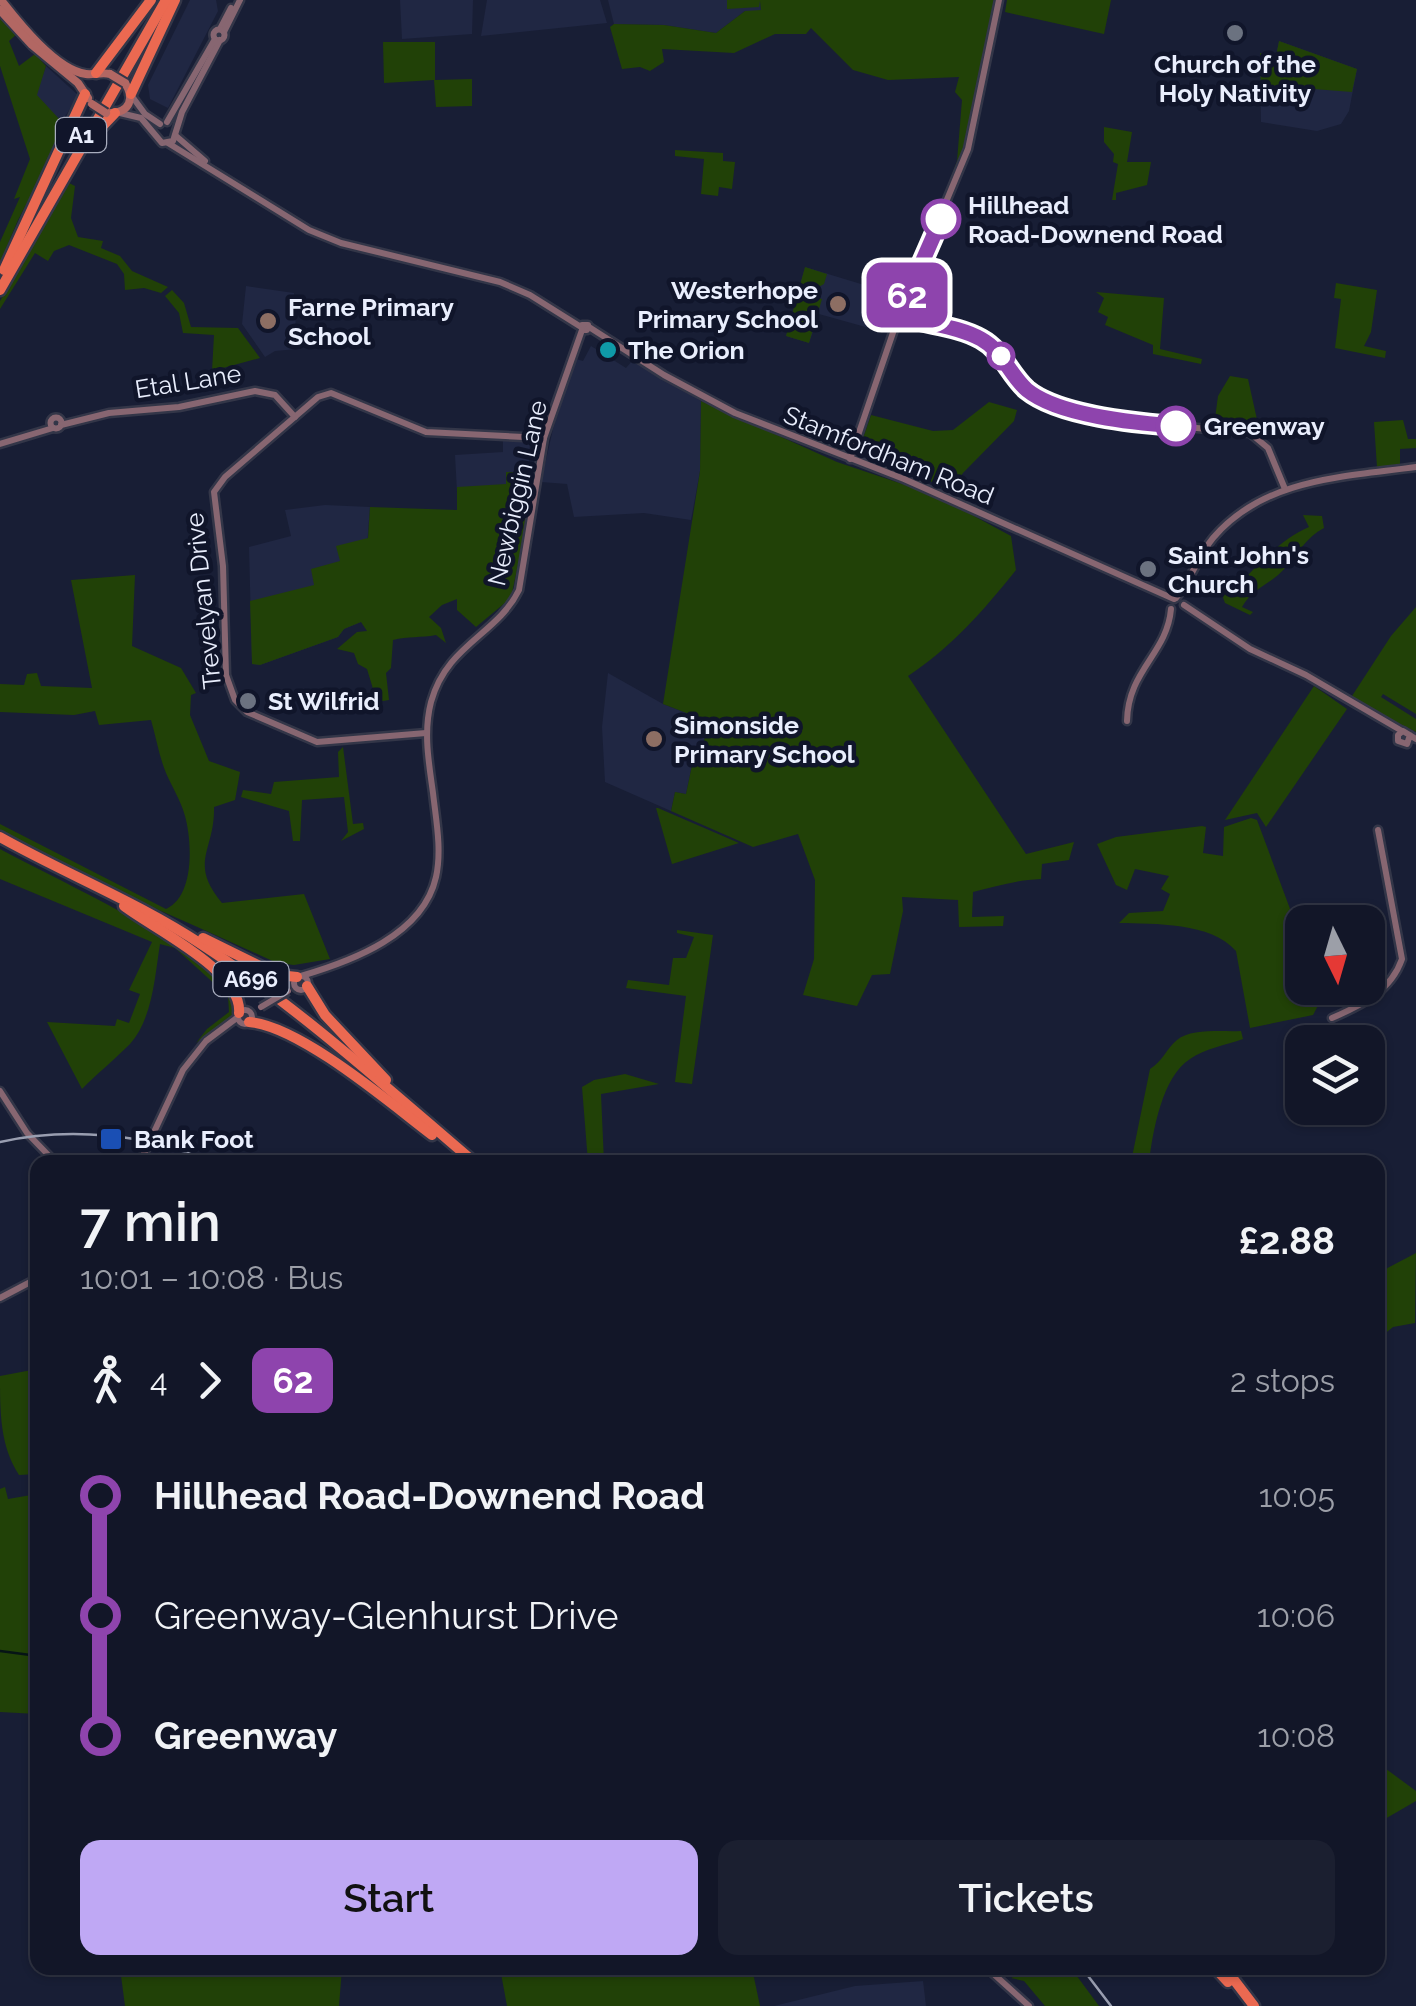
<!DOCTYPE html>
<meta charset="utf-8">
<style>
body{margin:0;font-family:Raleway,sans-serif;background:#1b1f30;color:#f1f3f6;height:100vh;display:flex;flex-direction:column;font-size:38px;white-space:nowrap}
*{box-sizing:border-box;margin:0}
p{font-size:32px;color:#9c9fa8}
.icon{flex:none;width:55px;height:55px;fill:none;stroke:currentColor;stroke-width:2;stroke-linecap:round;stroke-linejoin:round}
.map{position:relative;flex:1;overflow:hidden}
.details{position:absolute;left:30px;top:1155px;width:1355px;height:820px;display:flex;flex-direction:column;background:#121628;border-radius:20px;box-shadow:0 2px 8px #0004,0 0 0 2px #313545}
.details>*{flex:none}
.badge{padding:0 20px;border-radius:15px;font-size:35px;line-height:65px}
.needle{width:65px;rotate:175deg}
.buttons{position:absolute;left:1285px;top:905px;display:grid;gap:20px}
.buttons a{display:grid;place-items:center;width:100px;height:100px;border-radius:20px;background:#121628;box-shadow:0 2px 8px #0004,0 0 0 2px #313545;font-size:50px}
.map>.badge{position:absolute;translate:-50% -50%;box-shadow:0 0 0 5px #fff}
.legs{display:flex;align-items:center;gap:15px;height:110px;padding:0 50px;font-size:32px}
.legs p{margin-inline-start:auto}
.headline{display:flex;align-items:center;justify-content:space-between;height:170px;padding:0 50px}
h1{font-size:55px;font-weight:600;line-height:75px}
.cta{display:flex;gap:20px;margin-top:auto;padding:20px 50px}
.cta a{flex:1;height:115px;border-radius:20px;background:#bfa8f4;color:#111;font-size:40px;font-weight:600;line-height:115px;text-align:center}
.cta a+a{background:#1b1f30;color:#f1f3f6}
ul{padding:0 50px;list-style:none}
li{display:flex;align-items:center;gap:35px;height:120px;font-size:38px}
li i{display:grid;place-items:center;width:15px;height:100%;margin:0 12px;background:currentColor}
li i::after{content:'';width:25px;height:25px;margin:-12px;border:8px solid;border-radius:50%;background:#121628}
li p{margin-inline-start:auto}
li:first-child i{background:linear-gradient(#0000 50%,currentColor 0)}
li:last-child i{background:linear-gradient(currentColor 50%,#0000 0)}
.map>svg:first-child{display:block}
.built{fill:#202743}
.green{fill:#214107}
.lines{fill:none;stroke-linecap:round;stroke-linejoin:round}
.stream{stroke:#061416;stroke-width:2.5}
.secondary-casing{stroke:#333648;stroke-width:11}
.primary-casing{stroke:#333648;stroke-width:12}
.highway-casing{stroke:#333648;stroke-width:15}
.secondary{stroke:#876671;stroke-width:6}
.primary{stroke:#b26763;stroke-width:8}
.highway{stroke:#eb6951;stroke-width:10}
.tram{stroke:#999eb0;stroke-width:2.5}
.secondary-bridge-casing{stroke:#333648;stroke-width:11;stroke-linecap:butt}
.primary-bridge-casing{stroke:#333648;stroke-width:12;stroke-linecap:butt}
.secondary-bridge{stroke:#876671;stroke-width:6}
.primary-bridge{stroke:#b26763;stroke-width:8}
.line-1-casing{stroke:#fff;stroke-width:22}
.line-1{stroke:#8e44ad;stroke-width:15}
.worship-dot{fill:#6b7280;stroke:#10152a;stroke-width:4}
.stop-1-dot{fill:#fff;stroke:#8e44ad;stroke-width:5}
.education-dot{fill:#8d6e63;stroke:#10152a;stroke-width:4}
.culture-dot{fill:#0f9aa8;stroke:#10152a;stroke-width:4}
.transit-dot{fill:#1a4fb4;stroke:#10152a;stroke-width:4}
.labels{text-anchor:middle;dominant-baseline:central;stroke-width:9;stroke-linejoin:round;paint-order:stroke}
.shield{fill:#10152a;stroke:#a8adbe;stroke-width:2.5}
.shield-label{font-size:22px;font-weight:bold;fill:#e9eefd}
.poi-label{font-size:25px;font-weight:bold;fill:#e9eefd;stroke:#10152a;text-anchor:start}
.stop-label{font-size:25px;font-weight:bold;fill:#e9eefd;stroke:#10152a;text-anchor:start}
.street-label{font-size:25px;fill:#e9eefd;stroke:#10152a}
</style>
<div class="map">
<svg width="1416" height="2006" viewBox="0 0 1416 2006">
<rect width="100%" height="100%" fill="#181e35"/>
<g class="built">
<polygon points="190,0 216,0 218,11 168,108 150,99 148,85"/>
<polygon points="400,0 473,0 472,34 402,39"/>
<polygon points="487,0 600,0 607,23 481,36"/>
<polygon points="608,0 760,0 761,11 745,11 716,33 664,25 614,24"/>
<polygon points="1279,41 1357,69 1349,111 1341,124 1317,131 1261,122 1260,53 1276,56"/>
<polygon points="46,66 79,96 61,122 36,95"/>
<polygon points="805,267 884,291 886,297 872,320 888,327 887,333 819,314 809,343 786,336"/>
<polygon points="246,286 294,293 297,349 275,351 265,357 242,324"/>
<polygon points="591,346 626,368 633,360 701,401 700,471 691,520 644,513 574,517 567,484 541,482 553,429 576,359 583,361"/>
<polygon points="503,439 530,441 526,512 458,510 455,455 503,452"/>
<polygon points="325,505 370,507 361,622 344,629 338,637 260,665 252,664 249,547 291,536 285,510"/>
<polygon points="608,673 663,704 710,722 701,751 695,751 686,794 675,792 671,811 605,782 602,727"/>
<polygon points="923,1981 926,2006 774,2006 855,1986"/>
</g>
<g class="green">
<polygon points="727,0 994,0 966,149 938,212 957,161 962,100 955,92 959,77 888,80 853,70 811,28 806,34 775,34 734,53 662,49 664,62 650,71 640,67 622,69 610,27 614,24 664,25 716,33 745,11 761,10 760,1 759,7 727,9"/>
<polygon points="1007,0 1111,0 1104,34 1005,12"/>
<polygon points="0,17 17,34 9,41 19,66 35,54 46,66 37,95 61,121 73,115 18,220 0,263 0,242 20,197 14,199 30,159 0,66"/>
<polygon points="1279,41 1357,69 1352,92 1288,87 1283,96 1261,93 1260,53 1276,56"/>
<polygon points="383,42 435,42 435,80 472,79 472,106 436,107 434,80 384,83"/>
<polygon points="1104,127 1132,132 1127,162 1151,162 1147,185 1116,193 1116,200 1112,200 1118,164 1113,162 1114,154 1104,142"/>
<polygon points="675,150 723,153 723,161 735,162 732,189 719,187 718,196 701,194 704,159 675,156"/>
<polygon points="69,183 75,186 71,218 78,237 103,241 101,248 120,256 132,271 168,287 161,293 144,288 125,290 124,274 117,264 69,245 54,251 48,261 35,253 0,309 0,301"/>
<polygon points="805,267 827,274 824,284 813,290 811,296 822,299 809,343 786,336"/>
<polygon points="1336,283 1377,290 1371,332 1364,346 1386,351 1385,358 1335,348 1341,299 1334,298"/>
<polygon points="172,290 184,303 191,327 238,328 260,358 212,371 214,335 183,333 179,313 165,296"/>
<polygon points="1096,292 1164,298 1160,349 1202,359 1201,364 1153,354 1153,345 1105,325 1108,317 1098,312 1104,298"/>
<polygon points="1230,376 1248,379 1260,433 1214,426 1218,396"/>
<path d="M701 401 837 462 935 495 1011 536 1016 570C983 611 952 647 908 676L1026 854 1074 842 1069 860 1042 864 1041 879C1016 880 997 886 973 892L972 917 1004 916 1003 926 959 927 958 900 902 897 903 911 890 974 872 975 857 1006 803 995 814 959 815 880 798 834 753 847 671 811 675 792 686 794 695 751 701 750 710 722 663 704 700 471Z"/>
<polygon points="989,402 1017,410 1014,421 963,473 950,492 910,470 873,460 863,452 861,444 871,415 933,431 953,430"/>
<polygon points="1403,420 1408,439 1416,439 1416,448 1400,449 1400,465 1377,467 1374,422"/>
<path d="M506 472 529 473 526 512 522 516 528 517 511 598 476 627 457 610V599L442 605 429 617 441 628 446 643 436 635C421 638 408 636 393 640L391 668 386 673 389 700 377 702 367 669 358 664 354 653 337 649 357 632 367 631 361 622 344 629 338 637 260 665 252 664 250 601 314 585 311 569 340 561 336 546 368 538 370 507 457 510V487L506 484Z"/>
<path d="M1303 515 1322 516 1324 528C1306 537 1297 555 1285 568 1272 584 1253 587 1242 607L1253 612 1250 615 1225 603 1219 587 1236 588C1256 567 1279 540 1309 527Z"/>
<path d="M135 575 132 646 181 668 196 693 191 695 190 715 209 761 240 772 235 800 214 807C215 851 188 862 222 903L304 894 330 959 294 965 277 963C184 920 89 882 0 831V824L166 909C195 896 192 841 185 816 181 801 172 787 166 773 159 756 156 737 151 720L99 725 95 711 74 715 0 712V684L24 685 27 674 37 673 41 686 92 688 71 580Z"/>
<polygon points="1416,607 1416,714 1383,694 1381,697 1416,719 1416,732 1355,701 1352,696 1391,636"/>
<polygon points="1314,686 1347,709 1266,827 1257,813 1225,820"/>
<polygon points="343,747 353,824 363,823 364,829 341,841 348,832 344,797 302,800 300,841 293,841 289,811 241,797 243,790 271,794 274,782 339,777 338,752"/>
<polygon points="656,808 658,808 739,843 672,864"/>
<path d="M1251 818 1257 820 1302 941V988H1318L1321 1000 1313 1015 1250 1028 1236 951C1211 922 1154 924 1119 923L1129 913 1163 911 1170 894 1161 889 1169 876 1135 869 1127 890 1116 885 1097 844 1116 837 1202 826 1206 827 1203 853 1223 856 1224 827Z"/>
<path d="M0 849C80 892 167 927 231 992L233 1014 237 1008 232 1021 211 1034 217 1027 196 1043 207 1029 229 1012 228 996 175 948 160 944C155 975 153 1018 130 1044 116 1058 97 1074 82 1089L47 1022 115 1026 117 1019 129 1023 140 994 129 990 152 942 0 879Z"/>
<polygon points="677,930 713,935 692,1084 675,1082 686,996 626,988 628,980 669,985 673,958 686,958 694,937 677,933"/>
<path d="M1241 1031 1243 1039C1226 1045 1204 1049 1190 1059 1162 1077 1153 1131 1149 1162H1131L1150 1069C1163 1061 1166 1049 1177 1040 1191 1028 1223 1032 1241 1031Z"/>
<polygon points="625,1074 659,1084 601,1094 604,1162 588,1162 582,1087 594,1080"/>
<polygon points="1416,1253 1415,1323 1393,1327 1378,1339 1378,1273"/>
<path d="M37 1369V1474L19 1475C0 1446 0 1413 0 1376Z"/>
<polygon points="5,1487 8,1499 37,1494 37,1714 0,1712 0,1489"/>
<polygon points="1378,1726 1378,1763 1416,1791 1416,1801 1378,1823"/>
<polygon points="120,1968 342,1968 339,2006 125,2006"/>
<polygon points="500,1968 752,1968 760,2006 507,2006"/>
<polygon points="1033,1968 1071,1968 1099,2006 1045,2006 1024,1981 1011,1978"/>
</g>
<g class="lines">
<polyline class="stream" points="0,1651 38,1656"/>
<g class="secondary-casing">
<g id="secondary">
<polyline points="220,29 231,8"/>
<circle cx="219" cy="35" r="5.5"/>
<polyline points="224,32 240,0"/>
<polyline points="131,95 145,114 160,124"/>
<polyline points="120,113 141,118 162,143 173,141 182,112 220,40"/>
<polyline points="167,122 215,39"/>
<polyline points="176,136 205,161"/>
<polyline points="168,143 309,230 341,243 500,282 530,295 581,327"/>
<polyline points="899,315 977,337 1005,360 1029,391 1055,405 1133,422 1250,433 1268,448 1285,489"/>
<polygon points="582,325 588,325 587,330 582,330"/>
<polyline points="589,327 664,375 735,413 904,479 1174,599"/>
<circle cx="56" cy="423" r="5.5"/>
<polyline points="61,425 109,413 179,407 255,391 275,395 295,417"/>
<polyline points="0,444 53,428"/>
<polyline points="850,459 899,315 968,149 999,0"/>
<path d="M1176 598C1191 580 1198 556 1213 538 1264 478 1344 477 1416 467"/>
<polyline points="1184,605 1250,649 1306,675 1402,731"/>
<path d="M1127 721C1128 670 1167 654 1171 609"/>
<polyline points="426,733 317,742 247,712 235,700 226,675 223,566 214,492 225,477 318,397 331,393 426,432 544,438"/>
<polyline points="1410,735 1407,744 1398,741 1398,735 1403,731 1416,739"/>
<circle cx="301" cy="983" r="7"/>
<path d="M301 976C352 961 423 935 436 877 442 850 436 820 433 793 429 763 423 733 431 702 447 644 497 635 519 590L544 438 582 330"/>
<circle cx="245" cy="1017" r="7"/>
<path d="M1332 1018C1362 1005 1391 991 1402 959L1378 830"/>
<polyline points="0,1091 27,1133 55,1162"/>
<polyline points="140,1162 183,1070 206,1041 238,1017"/>
<polyline points="0,1298 38,1278"/>
<polyline points="987,1968 1029,2006"/>
</g>
</g>
<g class="primary-casing">
<g id="primary">
<path d="M1 0C19 23 56 70 86 74 94 75 102 72 110 74"/>
<polyline points="0,10 32,45 78,83 88,98"/>
<path d="M111 113C130 112 135 98 125 83"/>
</g>
</g>
<g class="highway-casing">
<g id="highway">
<polyline points="96,73 151,0"/>
<polyline points="131,94 175,0"/>
<polyline points="94,135 115,113"/>
<polyline points="4,270 85,94"/>
<polyline points="0,290 166,0"/>
<path d="M0 837C66 874 137 902 201 944 298 1007 386 1087 474 1162"/>
<path d="M124 906C154 929 243 971 239 1013"/>
<polyline points="203,938 278,975 297,977"/>
<polyline points="307,986 325,1015 386,1080"/>
<path d="M249 1022C300 1026 390 1103 432 1135"/>
<polyline points="1215,1968 1228,1982"/>
<polyline points="1225,1968 1254,2006"/>
</g>
</g>
<use href="#secondary" class="secondary"/>
<use href="#primary" class="primary"/>
<use href="#highway" class="highway"/>
<g class="tram">
<path d="M0 1142C66 1127 148 1133 210 1162"/>
<polyline points="1082,1968 1111,2006"/>
</g>
<g class="secondary-bridge-casing">
<polyline id="secondary-bridge" points="261,1007 288,991"/>
</g>
<g class="primary-bridge-casing">
<g id="primary-bridge">
<polyline points="110,74 125,83"/>
<polyline points="92,104 106,113"/>
</g>
</g>
<use href="#secondary-bridge" class="secondary-bridge"/>
<use href="#primary-bridge" class="primary-bridge"/>
</g>
<g class="lines">
<g class="line-1-casing">
<path id="line-1" d="M941 219 899 315C926 325 956 325 981 339 1003 351 1009 374 1027 390 1059 416 1136 423 1176 426"/>
</g>
<use href="#line-1" class="line-1"/>
</g>
<g class="worship-dot">
<circle cx="1235" cy="33" r="10"/>
<circle cx="1148" cy="569" r="10"/>
<circle cx="248" cy="701" r="10"/>
</g>
<g class="stop-1-dot">
<circle cx="941" cy="219" r="18"/>
<circle cx="1001" cy="356" r="12"/>
<circle cx="1176" cy="426" r="18"/>
</g>
<g class="education-dot">
<circle cx="838" cy="304" r="10"/>
<circle cx="268" cy="321" r="10"/>
<circle cx="654" cy="739" r="10"/>
</g>
<circle class="culture-dot" cx="608" cy="350" r="10"/>
<rect class="transit-dot" x="99" y="1127" width="24" height="24" rx="5"/>
<g class="labels">
<g class="shield">
<rect x="56" y="118" width="50" height="34" rx="8"/>
<rect x="213.5" y="962" width="75" height="34" rx="8"/>
</g>
<g class="shield-label">
<text x="81" y="135">A1</text>
<text x="251" y="979">A696</text>
</g>
<g class="poi-label">
<text x="1235" y="64" text-anchor="middle">Church of the<tspan x="1235" dy="29">Holy Nativity</tspan></text>
<text x="818" y="290" text-anchor="end">Westerhope<tspan x="818" dy="29">Primary School</tspan></text>
<text x="288" y="307">Farne Primary<tspan x="288" dy="29">School</tspan></text>
<text x="628" y="350">The Orion</text>
<text x="1168" y="555">Saint John's<tspan x="1168" dy="29">Church</tspan></text>
<text x="268" y="701">St Wilfrid</text>
<text x="674" y="725">Simonside<tspan x="674" dy="29">Primary School</tspan></text>
<text x="134" y="1139">Bank Foot</text>
</g>
<g class="stop-label">
<text x="968" y="205">Hillhead<tspan x="968" dy="29">Road-Downend Road</tspan></text>
<text x="1204" y="426">Greenway</text>
</g>
<g class="street-label">
<text transform="translate(188 381) rotate(-9)">Etal Lane</text>
<text transform="translate(889 455) rotate(22)">Stamfordham Road</text>
<text transform="translate(517 493) rotate(-77)">Newbiggin Lane</text>
<text transform="translate(203 601) rotate(-96)">Trevelyan Drive</text>
</g>
</g>
</svg>
<div class="buttons">
<a><svg class="needle" viewBox="-14 -14 28 28"><path d="M0-13l5 13h-10z" fill="#e53935"/><path d="M0 13l5-13h-10z" fill="#9c9fa8"/></svg></a>
<a><svg class="icon" aria-label="layers" viewBox="0 0 24 24"><path d="M12 4l9 5-9 5-9-5zM3 14l9 5 9-5"/></svg></a>
</div>
<b class="badge" style="left:907px;top:295px;background:#8e44ad;color:#fff">62</b>
<section class="details">
<div class="headline"><div><h1>7 min</h1><p>10:01 – 10:08 · Bus</p></div><b>£2.88</b></div>
<div class="legs"><svg class="icon" aria-label="walk" viewBox="0 0 24 24"><circle cx="13" cy="4" r="2"/><path d="M13 8l-2 6 4 7M11 14l-3 7M7 12l3-4h3l4 4"/></svg>4<svg class="icon" aria-label="forward" viewBox="0 0 24 24"><path d="M9 5l7 7-7 7"/></svg><b class="badge" style="background:#8e44ad;color:#fff">62</b><p>2 stops</p></div>
<ul>
<li><i style="color:#8e44ad"></i><b>Hillhead Road-Downend Road</b><p>10:05</p></li>
<li><i style="color:#8e44ad"></i><span>Greenway-Glenhurst Drive</span><p>10:06</p></li>
<li><i style="color:#8e44ad"></i><b>Greenway</b><p>10:08</p></li>
</ul>
<div class="cta"><a>Start</a><a>Tickets</a></div>
</section>
</div>
